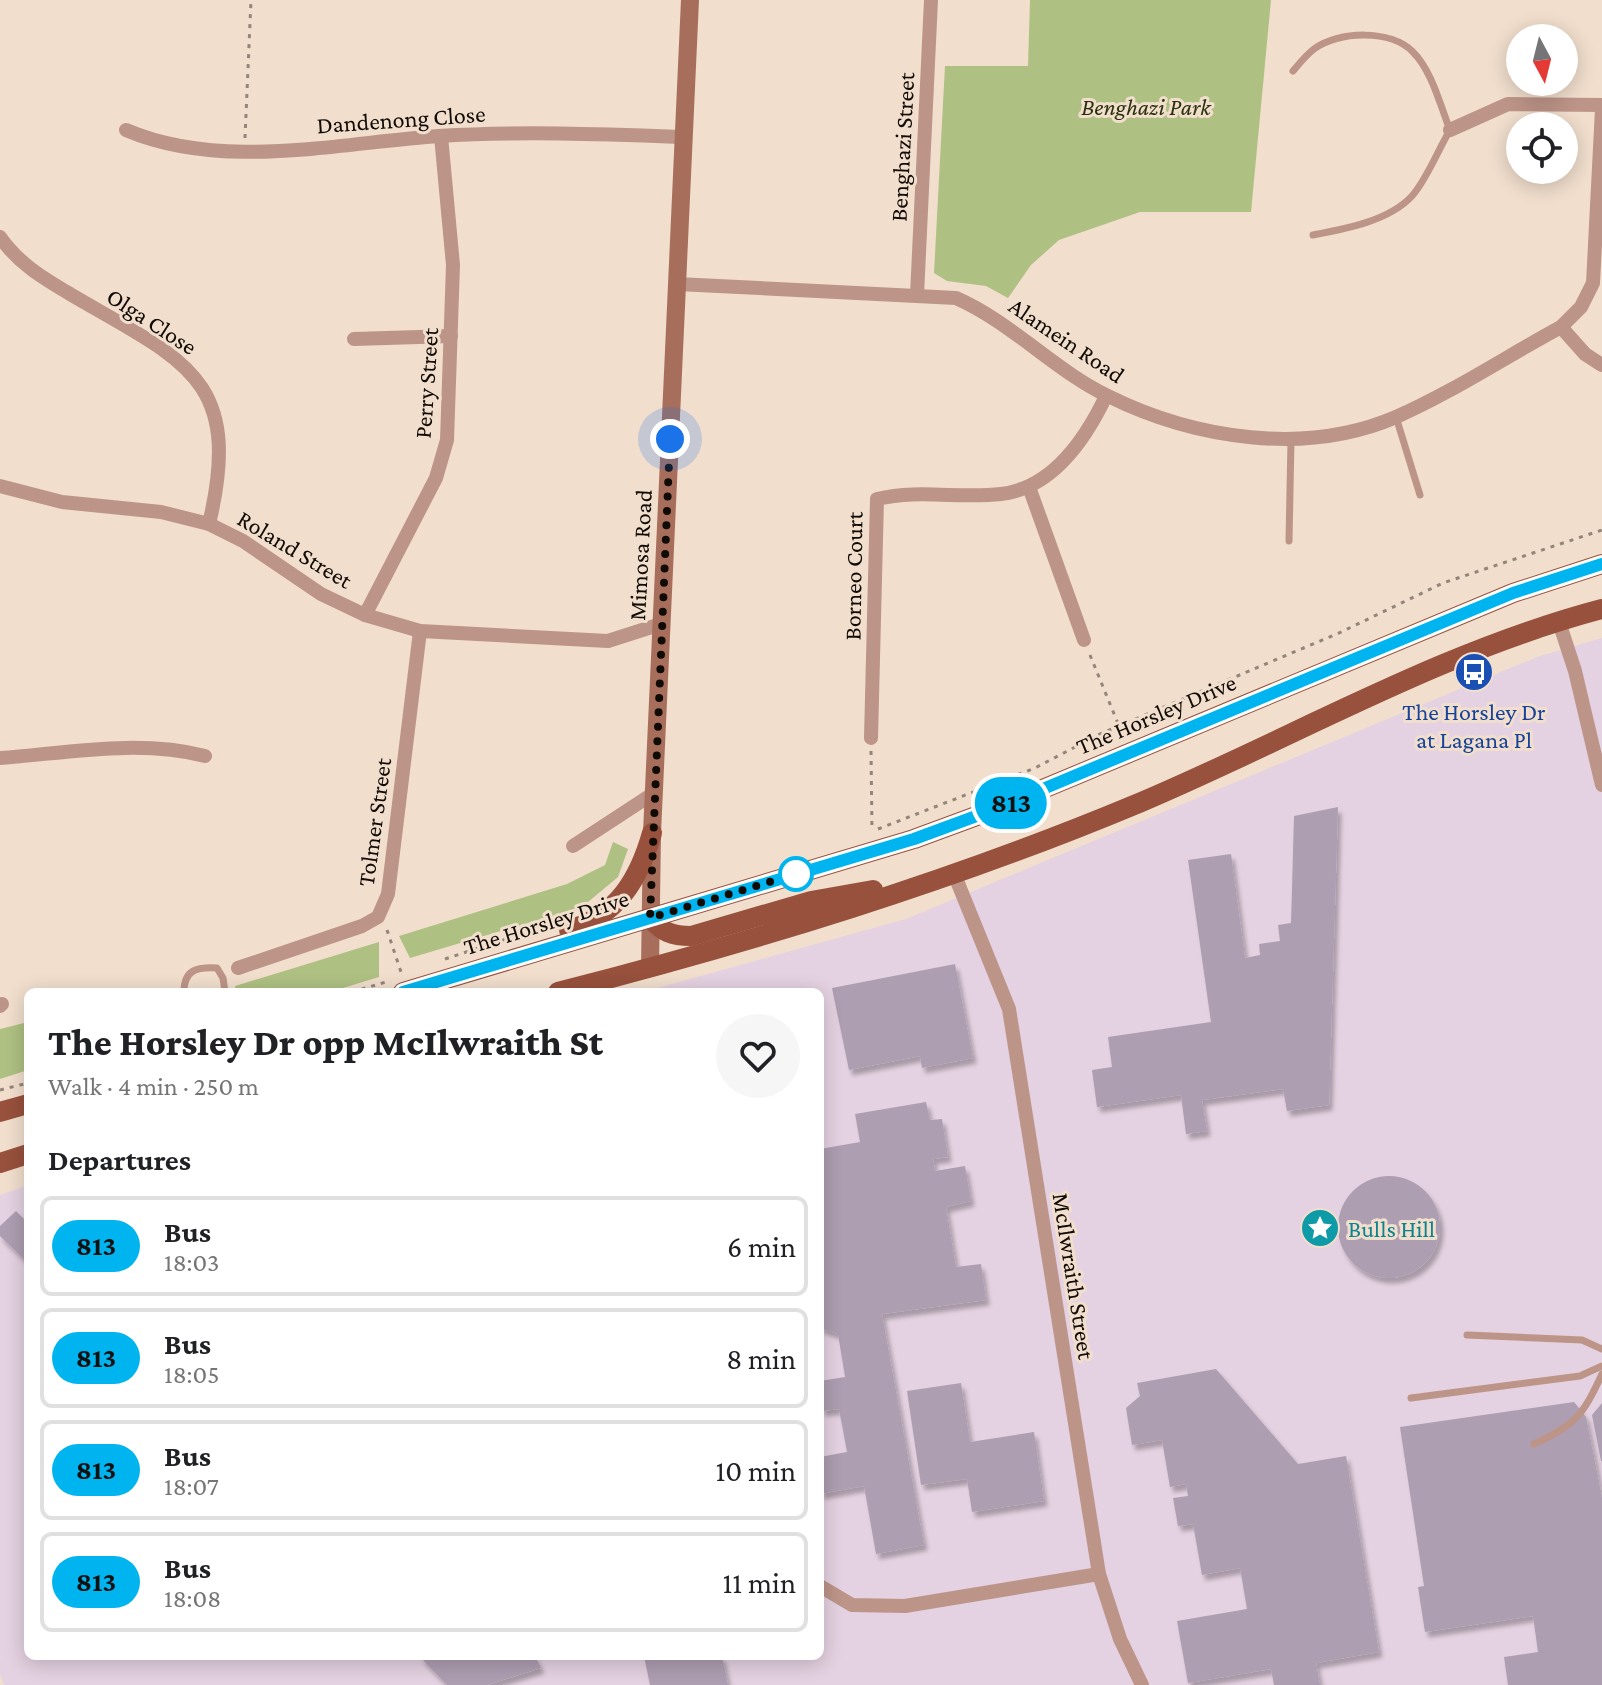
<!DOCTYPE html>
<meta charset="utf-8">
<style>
body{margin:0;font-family:"Crimson Pro",serif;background:#f6f6f6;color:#202124;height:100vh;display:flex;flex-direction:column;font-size:30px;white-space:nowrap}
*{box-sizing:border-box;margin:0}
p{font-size:26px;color:#757577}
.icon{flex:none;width:44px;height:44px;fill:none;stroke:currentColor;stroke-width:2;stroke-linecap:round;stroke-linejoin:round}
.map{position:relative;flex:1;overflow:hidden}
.sheet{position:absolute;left:24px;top:988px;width:800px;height:672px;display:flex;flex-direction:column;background:#fff;border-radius:12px;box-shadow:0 4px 20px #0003}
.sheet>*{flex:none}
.badge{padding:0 16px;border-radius:26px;font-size:28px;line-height:52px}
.needle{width:52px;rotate:173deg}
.fabs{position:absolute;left:1506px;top:24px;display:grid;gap:16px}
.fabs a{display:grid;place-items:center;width:72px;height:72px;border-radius:50%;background:#fff;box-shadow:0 4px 20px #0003;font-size:40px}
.you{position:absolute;width:40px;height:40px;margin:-20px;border:6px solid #fff;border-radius:50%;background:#1a73e8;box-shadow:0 0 0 12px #1a73e833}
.map>.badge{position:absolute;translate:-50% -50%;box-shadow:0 0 0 4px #fff}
h2{padding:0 24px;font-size:30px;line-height:72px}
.round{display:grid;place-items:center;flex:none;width:84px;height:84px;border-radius:42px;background:#f6f6f6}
.headline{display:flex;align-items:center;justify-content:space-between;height:136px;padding:0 24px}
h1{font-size:38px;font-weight:800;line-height:60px}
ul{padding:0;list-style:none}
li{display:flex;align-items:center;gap:24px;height:100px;margin:0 16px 12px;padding:0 8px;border:4px solid #e0e0e0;border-radius:12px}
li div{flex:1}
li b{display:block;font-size:30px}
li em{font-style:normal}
li .badge{min-width:88px;font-weight:700;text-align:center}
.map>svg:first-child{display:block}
.industrial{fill:#e4d1e1}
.green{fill:#aec082}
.building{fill:#ad9eb1;filter:url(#shadow)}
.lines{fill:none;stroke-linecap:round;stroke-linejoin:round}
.path{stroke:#93857a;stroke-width:3;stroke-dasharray:4 6;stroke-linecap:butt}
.lane{stroke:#bd9488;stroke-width:7}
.street{stroke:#bd9488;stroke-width:14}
.secondary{stroke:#a86e5c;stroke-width:18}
.primary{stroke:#97513c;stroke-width:20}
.line-casing{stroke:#fff;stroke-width:18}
.line{stroke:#00b5ef;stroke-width:12}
.walk{stroke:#110b06;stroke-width:8;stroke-dasharray:0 14.4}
.stop-dot{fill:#fff;stroke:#00b5ef;stroke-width:4}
.labels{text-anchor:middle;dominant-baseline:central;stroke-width:6;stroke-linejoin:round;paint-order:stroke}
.park-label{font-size:24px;font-style:italic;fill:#29320c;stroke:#f1decd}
.street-label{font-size:24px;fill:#110b06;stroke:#f1decd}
.transit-label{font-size:24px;fill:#164399;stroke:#f1decd}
.culture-label{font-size:24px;fill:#0d838f;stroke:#f1decd;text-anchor:start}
</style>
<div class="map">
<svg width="1602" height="1685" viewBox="0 0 1602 1685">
<defs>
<filter id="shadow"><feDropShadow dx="3.5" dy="5.5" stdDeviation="2" flood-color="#0004"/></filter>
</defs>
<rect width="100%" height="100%" fill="#f1decd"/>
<polygon class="industrial" points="1602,638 1602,1685 4,1685 0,1674 0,1195 28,1185 28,1656 820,1656 820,992 643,992 906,919 1537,657"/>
<g class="green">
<polygon points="1030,0 1271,0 1251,212 1140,212 1059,240 1031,265 1008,298 986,286 947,281 934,273 945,66 1028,66"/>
<polygon points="613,842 628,849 618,877 582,907 410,958 399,936 567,884 605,865"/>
<polygon points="379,942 379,977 330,992 236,992 235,986"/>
<polygon points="28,1022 28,1070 0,1079 0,1029"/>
</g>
<g class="building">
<polygon points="1338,807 1329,1105 1287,1111 1283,1089 1202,1100 1207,1131 1186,1134 1181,1095 1097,1107 1092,1070 1112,1067 1108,1037 1211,1022 1188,860 1231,854 1245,958 1260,955 1259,944 1280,941 1278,925 1291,923 1294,816"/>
<polygon points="955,964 973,1058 922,1068 920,1056 849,1070 832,988"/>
<polygon points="926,1102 930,1120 942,1119 948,1157 933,1159 935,1171 965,1166 971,1201 946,1207 956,1267 981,1264 986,1300 882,1314 924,1545 876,1554 864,1486 820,1494 820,1457 847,1452 839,1409 822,1411 820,1401 820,1381 845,1377 838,1334 820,1328 820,1149 860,1142 855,1114"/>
<circle cx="1389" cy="1227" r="51"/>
<polygon points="16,1211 24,1219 28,1215 28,1263 0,1236 0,1226"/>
<polygon points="1216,1369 1298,1464 1346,1456 1379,1652 1316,1663 1320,1685 1274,1685 1271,1669 1188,1683 1177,1621 1247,1609 1240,1568 1202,1575 1193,1524 1178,1526 1173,1498 1188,1496 1186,1484 1170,1487 1162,1440 1132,1445 1126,1408 1140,1396 1137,1383"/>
<polygon points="961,1383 970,1442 1034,1432 1044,1501 972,1512 967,1479 921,1485 907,1391"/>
<polygon points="1574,1402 1586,1417 1602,1497 1602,1685 1508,1685 1504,1657 1538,1652 1533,1616 1425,1632 1418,1587 1424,1586 1400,1427"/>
<polygon points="1602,1403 1602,1461 1601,1461 1592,1415"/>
<polygon points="419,1656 535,1656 541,1668 487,1685 447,1685"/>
<polygon points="644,1656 722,1656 728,1685 650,1685"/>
</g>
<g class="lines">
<g class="path">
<polyline points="245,138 251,0"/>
<polyline points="1090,655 1119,726"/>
<polyline points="871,751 872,831"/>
<polyline points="878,829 1035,768 1100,734 1339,633 1443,583 1602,530"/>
<polyline points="387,930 401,972"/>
<polyline points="445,959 552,924"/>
<polyline points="352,992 386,982"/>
<polyline points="0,1090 28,1083"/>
</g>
<g class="lane">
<path d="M1293 71C1299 64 1306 55 1314 49 1338 31 1391 29 1413 52 1432 71 1440 105 1450 130 1438 150 1427 179 1412 196 1389 221 1345 229 1313 235"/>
<polyline points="1396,417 1420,495"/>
<polyline points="1289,541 1291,440"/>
<path d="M184 992C184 970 196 967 217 968L223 978 225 992"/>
<polyline points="1467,1335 1582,1340 1602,1349"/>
<polyline points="1411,1398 1580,1376 1602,1366"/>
<path d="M1534 1444C1576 1425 1583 1415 1602 1374"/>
</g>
<g class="street">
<path d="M126 130C222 171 338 143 439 136 521 131 601 134 683 137"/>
<polyline points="1450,130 1508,104 1602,105"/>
<path d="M0 237C19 264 43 278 70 294 184 361 244 377 209 524"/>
<path d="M677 284 956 298C1011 322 1054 370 1108 396 1195 439 1306 456 1396 417 1453 392 1507 356 1561 327L1581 307 1593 283 1602 109"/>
<polyline points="917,295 931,0"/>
<polyline points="1561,327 1585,354 1602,365"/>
<polyline points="354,339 451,336"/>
<polyline points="0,486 62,502 161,512 209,524 243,541 321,594 365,615 420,631 608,641 661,624"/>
<polyline points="1029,487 1084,640"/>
<polyline points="365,615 436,478 447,440 453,265 441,136"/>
<polyline points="1559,622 1575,671 1602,785"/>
<path d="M871 738 877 499C919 489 960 499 1001 494 1053 488 1086 438 1106 396"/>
<path d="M0 758C67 753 139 739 205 756"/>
<polyline points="573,846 654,793"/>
<polyline points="955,876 1009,1009 1099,1574 1120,1639 1142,1685"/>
<polyline points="238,968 362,926 378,917 388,894 420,631"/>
<polyline points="0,1006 2,1004"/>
<polyline points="820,1586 852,1605 905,1606 1099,1574"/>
</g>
<polyline class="secondary" points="650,968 652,833 690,0"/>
<g class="primary">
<path d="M650 918C662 932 672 936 691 936L811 901 873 890"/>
<path d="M569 930C618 915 639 879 652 833"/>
<polyline points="403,992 914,839 990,811 1513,593 1602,564"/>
<path d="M558 992C756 941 950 882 1139 803 1293 738 1439 652 1602 609"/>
<polyline points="0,1112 28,1104"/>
<polyline points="0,1163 28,1154"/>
</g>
</g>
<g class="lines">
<g class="line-casing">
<polyline id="line" points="403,992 914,839 990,811 1513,593 1602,564"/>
</g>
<use href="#line" class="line"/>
<polyline class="walk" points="670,439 650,918 796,874"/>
</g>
<defs>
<g id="bus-disc" transform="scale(2)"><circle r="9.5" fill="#1a4fb4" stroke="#f1decd"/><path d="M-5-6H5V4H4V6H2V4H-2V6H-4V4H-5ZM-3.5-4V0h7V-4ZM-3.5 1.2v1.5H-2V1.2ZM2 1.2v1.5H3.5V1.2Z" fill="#fff"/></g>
<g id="sight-disc" transform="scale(2)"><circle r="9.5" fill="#0f9aa8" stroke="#f1decd"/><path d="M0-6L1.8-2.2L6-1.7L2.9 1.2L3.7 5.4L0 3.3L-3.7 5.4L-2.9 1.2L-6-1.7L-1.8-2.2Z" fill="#fff"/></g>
</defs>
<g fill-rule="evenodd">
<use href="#bus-disc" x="1474" y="672"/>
<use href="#sight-disc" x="1320" y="1228"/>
</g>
<circle class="stop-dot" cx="796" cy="874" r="16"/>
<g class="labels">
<g class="park-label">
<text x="1146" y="106">Benghazi Park</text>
</g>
<g class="street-label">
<text transform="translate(401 119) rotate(-4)">Dandenong Close</text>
<text transform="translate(902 147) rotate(-87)">Benghazi Street</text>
<text transform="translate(152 321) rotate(33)">Olga Close</text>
<text transform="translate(1067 340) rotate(34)">Alamein Road</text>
<text transform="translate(426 383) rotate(-86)">Perry Street</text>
<text transform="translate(295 549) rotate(31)">Roland Street</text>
<text transform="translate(640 555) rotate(-87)">Mimosa Road</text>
<text transform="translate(853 576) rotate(-89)">Borneo Court</text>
<text transform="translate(1156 714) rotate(-23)">The Horsley Drive</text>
<text transform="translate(374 822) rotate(-82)">Tolmer Street</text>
<text transform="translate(546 922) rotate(-17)">The Horsley Drive</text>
<text transform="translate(1074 1276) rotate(81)">McIlwraith Street</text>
</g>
<g class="transit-label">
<text x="1474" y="711">The Horsley Dr<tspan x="1474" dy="28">at Lagana Pl</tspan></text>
</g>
<g class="culture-label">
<text x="1348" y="1228">Bulls Hill</text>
</g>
</g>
</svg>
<div class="fabs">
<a><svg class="needle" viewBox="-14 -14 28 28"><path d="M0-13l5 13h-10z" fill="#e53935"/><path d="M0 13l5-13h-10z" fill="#757577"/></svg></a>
<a><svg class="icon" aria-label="locate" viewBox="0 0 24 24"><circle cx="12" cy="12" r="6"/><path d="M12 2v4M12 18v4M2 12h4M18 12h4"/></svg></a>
</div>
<div class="you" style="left:670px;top:439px"></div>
<b class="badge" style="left:1011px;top:803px;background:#00b5ef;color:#111">813</b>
<section class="sheet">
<div class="headline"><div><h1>The Horsley Dr opp McIlwraith St</h1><p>Walk · 4 min · 250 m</p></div><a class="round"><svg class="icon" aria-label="heart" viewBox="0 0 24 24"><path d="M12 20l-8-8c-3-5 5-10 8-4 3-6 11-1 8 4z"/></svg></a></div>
<h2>Departures</h2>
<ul>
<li><span class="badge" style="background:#00b5ef;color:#111">813</span><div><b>Bus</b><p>18:03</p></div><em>6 min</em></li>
<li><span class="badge" style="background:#00b5ef;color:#111">813</span><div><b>Bus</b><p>18:05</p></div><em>8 min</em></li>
<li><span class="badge" style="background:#00b5ef;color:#111">813</span><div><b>Bus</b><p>18:07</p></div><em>10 min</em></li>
<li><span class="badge" style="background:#00b5ef;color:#111">813</span><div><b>Bus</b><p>18:08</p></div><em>11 min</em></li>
</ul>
</section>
</div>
